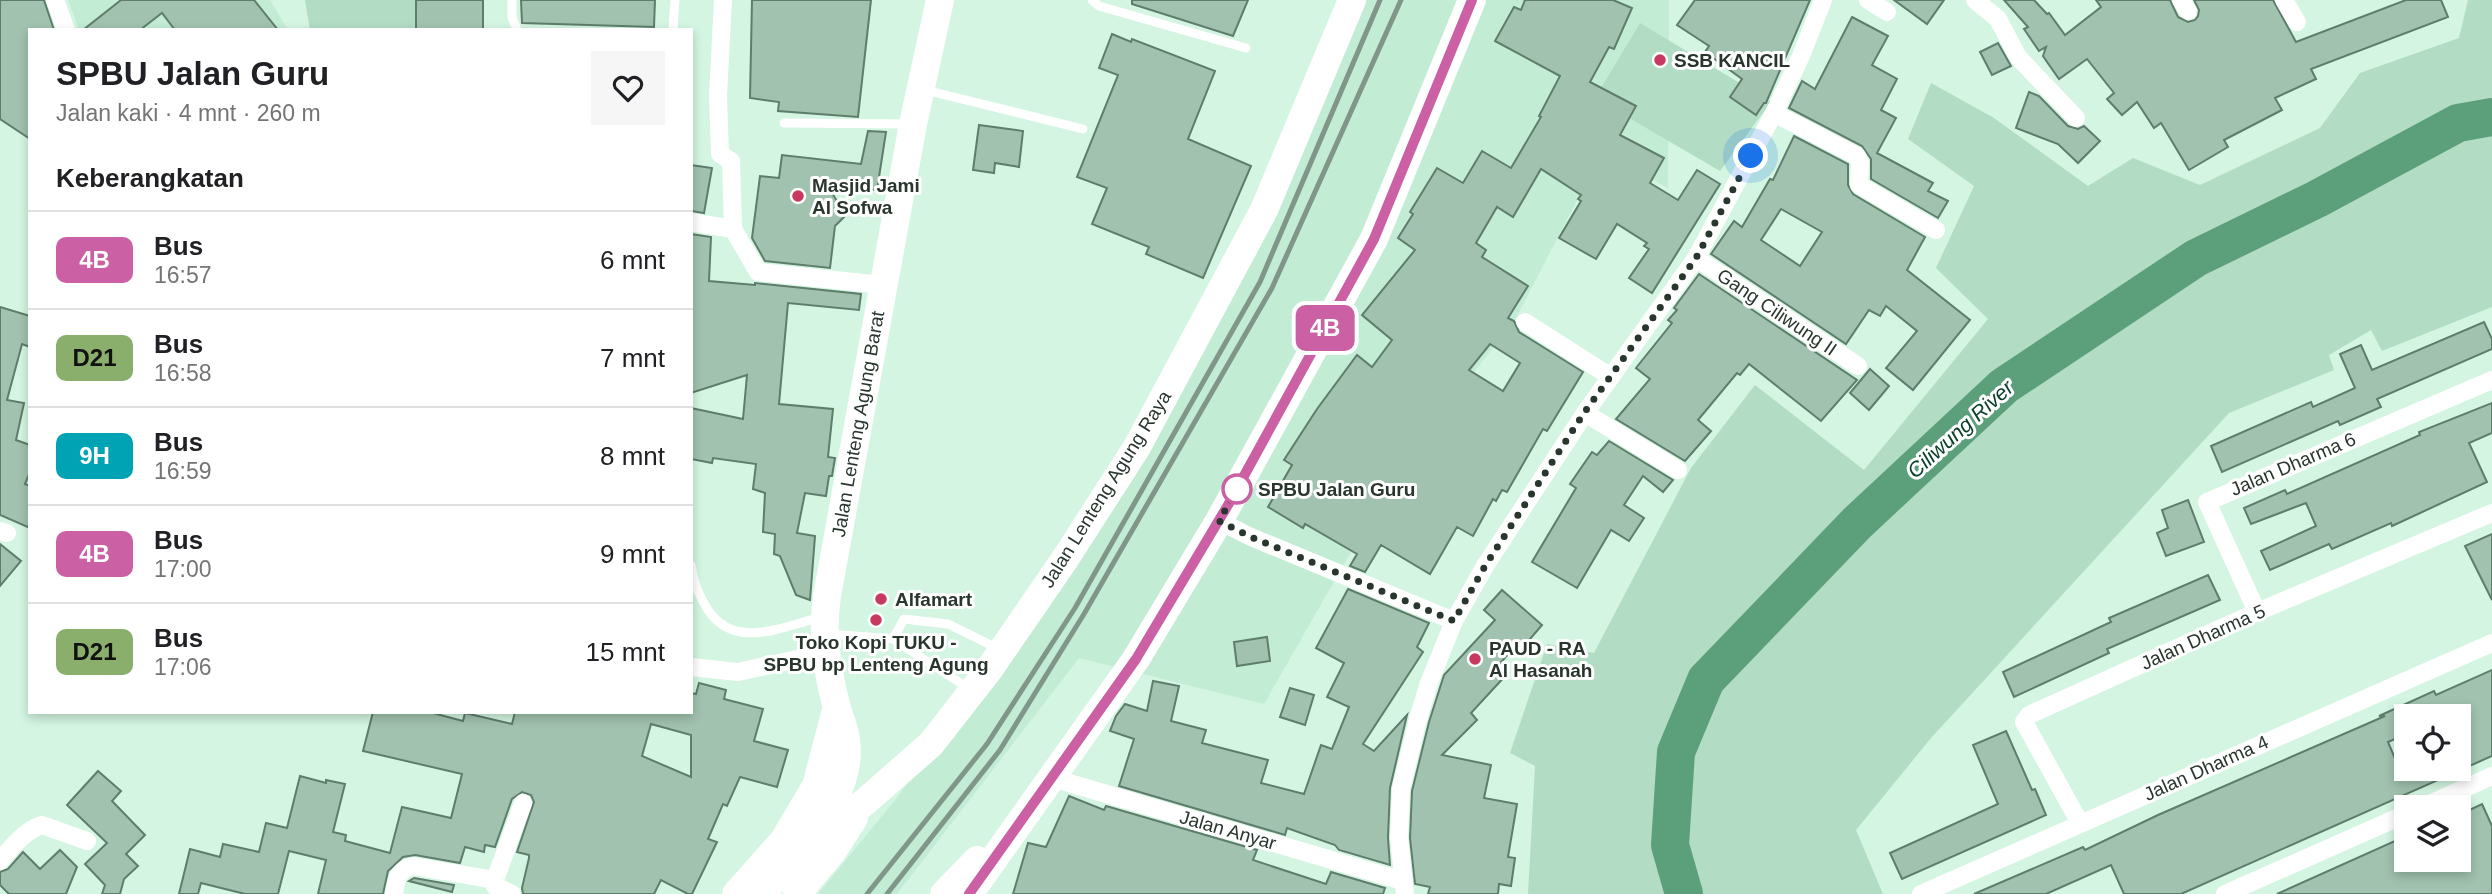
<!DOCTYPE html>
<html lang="id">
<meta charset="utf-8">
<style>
body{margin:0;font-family:Arial,sans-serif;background:#f6f6f6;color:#202124;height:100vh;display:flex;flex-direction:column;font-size:26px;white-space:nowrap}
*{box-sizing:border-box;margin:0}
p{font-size:23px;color:#757577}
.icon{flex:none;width:38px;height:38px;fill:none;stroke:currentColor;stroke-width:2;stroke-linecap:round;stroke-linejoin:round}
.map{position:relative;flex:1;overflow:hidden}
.drawer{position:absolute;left:28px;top:28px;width:665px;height:686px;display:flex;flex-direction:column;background:#fff;border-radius:0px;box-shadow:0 4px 10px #0003}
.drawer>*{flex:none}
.badge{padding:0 14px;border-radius:10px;font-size:24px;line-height:46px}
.buttons{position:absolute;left:2394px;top:704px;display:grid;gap:14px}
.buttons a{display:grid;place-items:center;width:77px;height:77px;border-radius:0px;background:#fff;box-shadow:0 4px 10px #0003;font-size:35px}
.you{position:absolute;width:35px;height:35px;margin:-18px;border:5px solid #fff;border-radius:50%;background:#1a73e8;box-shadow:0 0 0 10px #1a73e833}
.map>.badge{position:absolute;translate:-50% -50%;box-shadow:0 0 0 4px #fff}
h2{padding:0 28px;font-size:26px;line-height:63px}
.round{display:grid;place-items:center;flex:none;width:74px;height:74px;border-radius:0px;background:#f6f6f6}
.summary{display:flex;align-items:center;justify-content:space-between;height:119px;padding:0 28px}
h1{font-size:33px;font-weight:800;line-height:52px}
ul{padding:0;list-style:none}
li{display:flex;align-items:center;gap:21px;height:98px;padding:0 28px;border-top:2px solid #e0e0e0}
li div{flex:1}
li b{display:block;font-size:26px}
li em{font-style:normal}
li .badge{min-width:77px;font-weight:700;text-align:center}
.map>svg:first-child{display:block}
.built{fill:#c2ecd3}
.green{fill:#b2dcc3}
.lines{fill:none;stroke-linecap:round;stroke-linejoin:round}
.river{stroke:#5c9f7b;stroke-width:38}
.building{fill:#a1c2ae;stroke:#5e7d6b;stroke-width:2;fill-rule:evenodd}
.service{stroke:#fff;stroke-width:9}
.minor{stroke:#fff;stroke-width:18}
.primary{stroke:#fff;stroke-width:28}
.rail{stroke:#7f9688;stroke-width:5}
.line-casing{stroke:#fff;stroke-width:16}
.line{stroke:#cb60a4;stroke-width:10}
.walk{stroke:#29362e;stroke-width:7;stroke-dasharray:0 12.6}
.poi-dot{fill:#c83960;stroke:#fff;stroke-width:2.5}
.stop-dot{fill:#fff;stroke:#cb60a4;stroke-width:3.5}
.labels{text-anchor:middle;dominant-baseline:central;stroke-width:6;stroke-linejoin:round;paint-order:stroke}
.poi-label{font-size:19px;font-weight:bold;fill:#29362e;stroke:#fff;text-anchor:start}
.street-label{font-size:19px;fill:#29362e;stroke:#fff}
.stop-label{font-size:19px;font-weight:bold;fill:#29362e;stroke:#fff;text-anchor:start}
.water-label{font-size:21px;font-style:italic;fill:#084028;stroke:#fff}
</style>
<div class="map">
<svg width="2492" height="894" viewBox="0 0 2492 894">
<rect width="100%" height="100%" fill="#d3f5e1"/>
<g class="built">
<polygon points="68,0 270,0 288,30 79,30"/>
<polygon points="1349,0 1669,0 1668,188 1602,152 1515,320 1400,466 1264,704 1079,658 897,894 818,894 896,799 955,718 1233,280"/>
</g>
<g class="green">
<polygon points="305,0 415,0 416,30 310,30"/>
<polygon points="2468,0 2492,0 2492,307 2382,351 2371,330 2329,355 2334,370 2229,413 1931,738 1856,830 1883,894 1528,894 1535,766 1510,753 1547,644 1594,653 1691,468 1755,385 1864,470 1988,319 1936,268 1974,186 1908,139 1931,83 1994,118 2088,186 2133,158 2200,185 2320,128 2360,73 2459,38"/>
<polygon points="1640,23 1771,102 1720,171 1595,98"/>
</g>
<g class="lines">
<polyline class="river" points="1684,894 1670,845 1676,752 1706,680 1857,523 2004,386 2196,258 2317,199 2458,123 2492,117"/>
</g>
<g class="building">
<polygon points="0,0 44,0 54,30 30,30 30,139 0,119"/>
<polygon points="121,0 254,0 278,30 175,30 162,13 140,30 83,30"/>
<rect x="416" y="0" width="67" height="30"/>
<polygon points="521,0 655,0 654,27 522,23"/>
<polygon points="752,0 871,0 858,117 778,111 779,102 750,98"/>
<polygon points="1132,0 1248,0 1233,36 1132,4"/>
<path d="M1525 0H1613L1632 8 1614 49 1609 47 1590 82 1636 106 1620 135 1664 158 1650 183 1678 200 1697 170 1720 184 1652 293 1629 278 1649 249 1644 246 1647 243 1617 224 1596 259 1559 238 1581 201 1578 199 1581 195 1541 169 1513 217 1497 207 1476 243 1486 250 1482 257 1528 286 1508 318 1514 321 1519 332 1583 372 1547 431 1543 429 1507 492 1502 490 1496 501 1493 499 1473 536 1457 527 1430 574 1381 545 1365 572 1350 566 1357 554 1305 524 1303 528 1268 507 1292 465 1284 460 1317 409 1357 355 1372 367 1392 340 1362 315 1415 250 1398 238 1413 214 1410 212 1437 168 1463 183 1482 151 1511 168 1541 117 1539 116 1560 76 1495 41 1514 7 1521 10ZM1490 344 1520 363 1503 391 1469 370Z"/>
<polygon points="1695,0 1810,0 1766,103 1764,103 1756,115 1730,97 1742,79 1705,52 1709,46 1677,25"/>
<polygon points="1894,0 1944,0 1927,24"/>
<polygon points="2004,0 2034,0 2047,14 2049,13 2065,35 2101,7 2096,0 2170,0 2178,17 2188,22 2195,20 2198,16 2199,10 2194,0 2273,0 2296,42 2406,0 2441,0 2448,17 2311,69 2316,79 2275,98 2282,110 2224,140 2228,147 2189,170 2161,123 2154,128 2137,102 2122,115 2107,99 2114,93 2087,59 2059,79 2043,56 2046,47 2039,51 2024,29 2028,27"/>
<polygon points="1852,17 1888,36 1872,65 1897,79 1881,110 1896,118 1877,153 1933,183 1928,191 1948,201 1938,218 1871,179 1871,159 1862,146 1789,108 1802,81 1815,89"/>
<polygon points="1112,34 1131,42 1132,39 1215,71 1188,139 1251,166 1203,278 1146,254 1149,247 1092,224 1107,188 1077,177 1118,75 1099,68"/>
<polygon points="1998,43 2011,66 1992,75 1980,52"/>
<polygon points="2029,92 2039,96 2068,126 2078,129 2084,126 2100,141 2078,163 2058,144 2016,128"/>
<polygon points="979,125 1023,131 1019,167 995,163 994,173 973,170"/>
<polygon points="868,131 886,132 877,190 825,182 846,215 835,226 830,268 765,261 752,238 760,176 779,178 782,155 861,164"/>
<path d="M1794 136 1848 164V185L1853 194 1925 237 1907 270 1970 320 1913 390 1886 368 1917 331 1886 306 1880 316 1869 310 1846 344 1711 254 1734 221 1742 227 1770 179 1773 180ZM1781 209 1822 232 1800 266 1761 240Z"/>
<polygon points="691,165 712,168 704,213 691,211"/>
<polygon points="691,234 711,237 709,281 755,285 755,283 861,294 859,310 788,303 779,404 833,409 828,457 835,458 832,476 829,476 826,496 805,493 797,533 815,536 810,600 796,595 780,556 774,554 775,534 763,532 765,493 753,489 756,464 713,458 712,463 691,459 691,408 743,419 747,375 691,393"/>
<polygon points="1699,274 1857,380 1821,421 1749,364 1740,375 1737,373 1698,420 1711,431 1685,461 1616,419 1650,379 1636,368 1672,323 1668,320 1677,310 1674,308"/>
<polygon points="0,307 30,316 30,347 22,344 7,400 24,403 16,440 30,445 30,472 25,484 30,486 30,528 0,515"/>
<polygon points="2484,322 2492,339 2492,349 2377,399 2381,407 2340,425 2338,421 2222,472 2211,446 2311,402 2313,407 2355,388 2340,354 2361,345 2372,370"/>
<polygon points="1870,369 1889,386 1869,410 1850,393"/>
<polygon points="2492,403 2492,433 2469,443 2487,482 2392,526 2391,523 2332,549 2329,544 2270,570 2261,551 2316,526 2306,503 2251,524 2244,508 2285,490 2287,494 2420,435 2419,432"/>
<polygon points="1609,441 1673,480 1663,492 1643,476 1624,505 1644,518 1629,541 1611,530 1577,588 1532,562 1576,488 1570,484 1592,452 1597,455"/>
<polygon points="2188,500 2204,542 2166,556 2157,533 2168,528 2162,510"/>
<polygon points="2492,534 2492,600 2465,546"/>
<polygon points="0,544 21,561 0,586"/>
<polygon points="2208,575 2220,600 2107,649 2109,653 2014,697 2003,672 2111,622 2109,618"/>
<polygon points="1348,589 1429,623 1417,647 1423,652 1363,744 1374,751 1407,715 1390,788 1388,838 1390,865 1339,850 1335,845 1287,828 1285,835 1119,786 1134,739 1110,731 1116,716 1125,704 1147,711 1153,681 1179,686 1171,721 1206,730 1202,743 1268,760 1261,783 1304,794 1321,745 1332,749 1349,707 1327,697 1344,663 1316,648"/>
<polygon points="1502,590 1542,625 1524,646 1519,641 1498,666 1507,674 1471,713 1477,720 1442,755 1491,765 1484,798 1517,804 1508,857 1515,858 1511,886 1499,884 1498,894 1428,894 1430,887 1415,884 1410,838 1412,791 1429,722 1444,675 1495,620 1484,610"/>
<polygon points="1267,637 1270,661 1237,666 1234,642"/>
<path d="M2492 670V756L2181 894H2124L2111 865 2046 894H1974L2083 847 2085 850 2158 815 2385 716H2379L2434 691 2436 695ZM2406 716H2459V768H2399L2388 742 2406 734Z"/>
<path d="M699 683 726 690 724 699 763 709 754 741 788 750 777 787 740 777 727 806 723 804 708 839 717 842 692 894H688L661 880 654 894H523L522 888 529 858V855L517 852 534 802 531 795 522 792 512 799 495 847 485 845 484 852 465 847 460 863 415 855 403 857 388 871 383 894H318L326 860 289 851 278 894H245L201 883 198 894H179L190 849 220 857 223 844 259 852 266 823 287 828 300 776 326 783V780L345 784 333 832 346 835 345 841 390 853 402 807 451 818 462 774 363 751 373 712H429L463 721 465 713 512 724 515 712H691V693L696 694ZM651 724 691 735V777L642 756Z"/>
<polygon points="1290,688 1314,695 1305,725 1280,717"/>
<polygon points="2006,731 2032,790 2035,789 2046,815 1902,879 1890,853 1998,804 1973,745"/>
<polygon points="98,771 121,791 112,801 145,835 126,854 138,866 124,879 120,894 102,894 105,885 85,864 107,843 67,805"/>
<polygon points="1069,796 1104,810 1106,806 1257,850 1253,860 1326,884 1331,872 1385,888 1383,894 1013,894 1028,843 1046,847"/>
<polygon points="2482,804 2492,826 2492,894 2277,894 2406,836 2406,859 2459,859 2459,815"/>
<polygon points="60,850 77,867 66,894 9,894 0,885 0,872 8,869 23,852 40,869"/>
<polygon points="414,878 454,885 452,892 409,881"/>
</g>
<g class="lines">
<g class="service">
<polyline points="512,0 512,17 517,30"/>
<polyline points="1092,0 1099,6 1246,48"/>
<polyline points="673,30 675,0"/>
<polyline points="925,90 1083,129"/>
<polyline points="784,123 908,124"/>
<path d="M691 565C693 582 699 596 708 610 735 651 784 626 822 617"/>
<polyline points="829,634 893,639 968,688"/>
<polyline points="893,639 904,619 948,624 999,649"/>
</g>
<g class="minor">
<polyline points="55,0 66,30"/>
<polyline points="723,0 718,96 720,154 731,161 733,229 758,272 883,285"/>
<polyline points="1868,0 1887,12"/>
<polyline points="1975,0 1998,19 2018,57 2076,118"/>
<polyline points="2181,0 2188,11"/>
<polyline points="2284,0 2297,22"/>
<polyline points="1774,113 1857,156 1860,163 1859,185 1936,230"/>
<polyline points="691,222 733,229"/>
<polyline points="1696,258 1858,366"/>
<polyline points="1525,322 1611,377"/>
<polyline points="1585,413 1678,470"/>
<polyline points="1219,521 1251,537 1454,621"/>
<polyline points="0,531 7,533"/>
<polyline points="2257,612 2207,502 2492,380"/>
<polyline points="691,667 738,672 825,653"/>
<polyline points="1052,778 1403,881"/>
<polyline points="2423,807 2492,776"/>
<polyline points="2080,823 2024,722 2029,715 2257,612 2492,513"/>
<path d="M0 861C11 848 25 830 42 825L87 841"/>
<path d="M394 894C396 880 398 869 413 866L495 880"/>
<polyline points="512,894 495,886 495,880 523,803"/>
<polyline points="1405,894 1399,838 1401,789 1418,719 1429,683 1454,621 1485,566 1585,413 1696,258 1774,113 1801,56 1823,0"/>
<polyline points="1921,894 2492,643"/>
<polyline points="2225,894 2406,814"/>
</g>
<g class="primary">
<path d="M818 831C833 803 851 773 846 740 845 729 840 719 837 708 827 671 821 634 827 596L913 124 940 0"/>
<polyline points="736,894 784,840 816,786 836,710"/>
<polyline points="761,894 811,843 866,801 931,744 988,671 1065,559 1137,447 1264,210 1352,0"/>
<polyline points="797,894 833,851 854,818"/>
<polyline points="944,894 977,860"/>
<polyline points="969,894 1136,659 1219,521 1374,239 1472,0"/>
</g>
<g class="rail">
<polyline points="867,894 987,744 1075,608 1260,282 1380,0"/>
<polyline points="887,894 1000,750 1084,614 1272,288 1401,0"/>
</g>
</g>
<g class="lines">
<g class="line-casing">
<polyline id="line" points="969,894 1136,659 1228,505 1374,239 1472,0"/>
</g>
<use href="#line" class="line"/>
<polyline class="walk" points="1237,489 1219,521 1251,537 1454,621 1485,566 1584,413 1696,258 1751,156"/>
</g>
<g class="poi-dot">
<circle cx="1660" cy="60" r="7"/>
<circle cx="798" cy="196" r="7"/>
<circle cx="881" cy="599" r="7"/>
<circle cx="876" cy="620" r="7"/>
<circle cx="1475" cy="659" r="7"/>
</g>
<circle class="stop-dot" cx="1237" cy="489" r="14"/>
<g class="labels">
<g class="poi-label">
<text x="1674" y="60">SSB KANCIL</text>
<text x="812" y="185">Masjid Jami<tspan x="812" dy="22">Al Sofwa</tspan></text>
<text x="895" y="599">Alfamart</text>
<text x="876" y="642" text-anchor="middle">Toko Kopi TUKU -<tspan x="876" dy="22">SPBU bp Lenteng Agung</tspan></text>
<text x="1489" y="648">PAUD - RA<tspan x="1489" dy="22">Al Hasanah</tspan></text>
</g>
<g class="street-label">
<text transform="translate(1777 312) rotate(34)">Gang Ciliwung II</text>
<text transform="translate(858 424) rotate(-80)">Jalan Lenteng Agung Barat</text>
<text transform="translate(2293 464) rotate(-23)">Jalan Dharma 6</text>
<text transform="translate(1106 489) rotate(-58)">Jalan Lenteng Agung Raya</text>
<text transform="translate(2203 637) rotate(-24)">Jalan Dharma 5</text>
<text transform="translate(2206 768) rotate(-24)">Jalan Dharma 4</text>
<text transform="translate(1228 830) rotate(16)">Jalan Anyar</text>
</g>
<g class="stop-label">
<text x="1258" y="489">SPBU Jalan Guru</text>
</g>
<g class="water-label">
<text transform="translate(1960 429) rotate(-42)">Ciliwung River</text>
</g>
</g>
</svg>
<div class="buttons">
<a><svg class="icon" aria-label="locate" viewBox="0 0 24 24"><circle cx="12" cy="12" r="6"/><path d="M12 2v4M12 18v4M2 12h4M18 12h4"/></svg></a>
<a><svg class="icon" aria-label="layers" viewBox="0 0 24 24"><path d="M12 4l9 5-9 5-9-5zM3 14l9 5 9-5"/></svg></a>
</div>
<div class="you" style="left:1751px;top:156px"></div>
<b class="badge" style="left:1325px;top:328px;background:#cb60a4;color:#fff">4B</b>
<section class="drawer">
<div class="summary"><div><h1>SPBU Jalan Guru</h1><p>Jalan kaki · 4 mnt · 260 m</p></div><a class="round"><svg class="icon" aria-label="heart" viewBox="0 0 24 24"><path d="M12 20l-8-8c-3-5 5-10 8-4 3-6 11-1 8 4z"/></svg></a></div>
<h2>Keberangkatan</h2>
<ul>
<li><span class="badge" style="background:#cb60a4;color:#fff">4B</span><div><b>Bus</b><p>16:57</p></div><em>6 mnt</em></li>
<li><span class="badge" style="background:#8aaf6c;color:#111">D21</span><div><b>Bus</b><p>16:58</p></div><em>7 mnt</em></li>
<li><span class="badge" style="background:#00a3b4;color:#fff">9H</span><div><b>Bus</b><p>16:59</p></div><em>8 mnt</em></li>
<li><span class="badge" style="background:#cb60a4;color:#fff">4B</span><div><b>Bus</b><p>17:00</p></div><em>9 mnt</em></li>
<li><span class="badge" style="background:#8aaf6c;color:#111">D21</span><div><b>Bus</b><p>17:06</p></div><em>15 mnt</em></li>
</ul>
</section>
</div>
